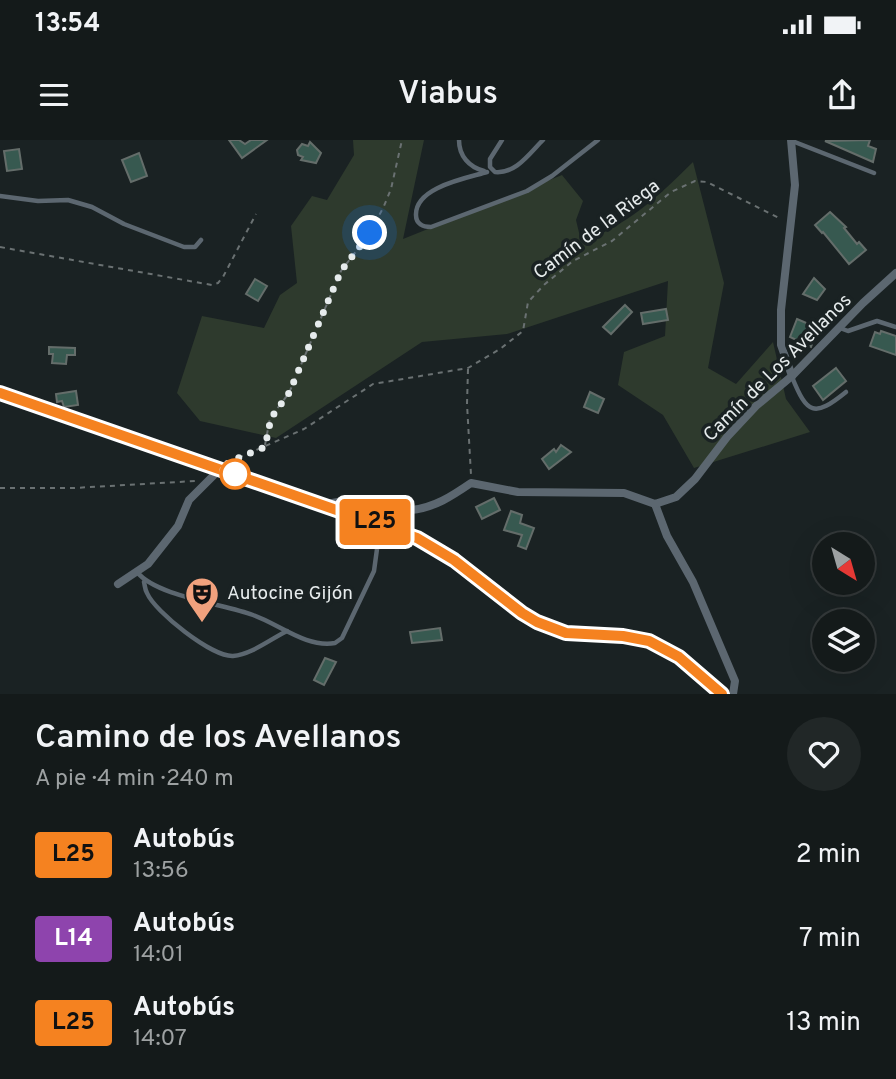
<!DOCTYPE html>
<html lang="es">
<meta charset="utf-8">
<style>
body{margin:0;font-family:Overpass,sans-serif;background:#212727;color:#f1f3f6;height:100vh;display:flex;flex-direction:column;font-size:26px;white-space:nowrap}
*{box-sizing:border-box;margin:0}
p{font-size:23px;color:#9da1a2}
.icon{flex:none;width:38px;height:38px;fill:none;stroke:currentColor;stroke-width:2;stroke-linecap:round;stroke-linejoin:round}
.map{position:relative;height:554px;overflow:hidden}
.drawer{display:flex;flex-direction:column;background:#141a1a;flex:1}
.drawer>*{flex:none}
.badge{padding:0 14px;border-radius:5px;font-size:24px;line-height:46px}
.needle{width:46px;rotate:143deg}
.buttons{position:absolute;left:812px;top:392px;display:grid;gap:14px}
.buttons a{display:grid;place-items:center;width:63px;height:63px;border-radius:50%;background:#141a1a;box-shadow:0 7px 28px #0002,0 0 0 2px #333839;font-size:35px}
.you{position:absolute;width:35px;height:35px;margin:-18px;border:5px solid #fff;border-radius:50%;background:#1a73e8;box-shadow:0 0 0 10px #1a73e833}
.map>.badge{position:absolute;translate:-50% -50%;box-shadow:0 0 0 4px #fff}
.round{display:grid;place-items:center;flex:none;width:74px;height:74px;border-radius:37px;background:#212727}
.summary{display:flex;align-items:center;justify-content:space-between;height:119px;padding:0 35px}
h1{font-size:33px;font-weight:600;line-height:52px}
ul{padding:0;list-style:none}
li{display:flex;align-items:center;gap:21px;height:84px;padding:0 35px}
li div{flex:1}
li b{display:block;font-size:26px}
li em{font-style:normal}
li .badge{min-width:77px;font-weight:700;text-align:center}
.status{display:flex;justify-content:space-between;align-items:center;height:49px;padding:0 35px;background:#141a1a;direction:ltr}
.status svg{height:19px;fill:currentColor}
header{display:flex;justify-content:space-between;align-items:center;height:91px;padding:0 35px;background:#141a1a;font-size:32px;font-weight:600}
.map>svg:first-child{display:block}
.green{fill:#2e3a2d}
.building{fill:#375950;stroke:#646d6a;stroke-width:2}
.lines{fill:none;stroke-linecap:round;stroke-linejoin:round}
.path{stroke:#6a7172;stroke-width:2;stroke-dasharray:5 5;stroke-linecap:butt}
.service{stroke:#5c6770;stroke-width:4.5}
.minor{stroke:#5c6770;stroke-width:8}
.tertiary{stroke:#5c6770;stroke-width:10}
.line-casing{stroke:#fff;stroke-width:16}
.line{stroke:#f58220;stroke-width:10}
.walk{stroke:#e6ebec;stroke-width:7;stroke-dasharray:0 12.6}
.stop-dot{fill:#fff;stroke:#f58220;stroke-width:3.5}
.labels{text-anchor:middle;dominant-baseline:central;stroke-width:7;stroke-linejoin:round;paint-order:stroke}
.street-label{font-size:19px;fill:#e6ebec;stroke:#1a2223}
.poi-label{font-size:19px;fill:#e6ebec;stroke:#1a2223;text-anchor:start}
</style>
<div class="status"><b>13:54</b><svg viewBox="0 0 49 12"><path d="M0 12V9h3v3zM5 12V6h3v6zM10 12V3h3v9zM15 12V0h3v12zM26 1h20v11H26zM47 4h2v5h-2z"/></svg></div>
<header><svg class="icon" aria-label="menu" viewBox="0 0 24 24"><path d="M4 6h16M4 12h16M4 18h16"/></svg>Viabus<svg class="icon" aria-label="share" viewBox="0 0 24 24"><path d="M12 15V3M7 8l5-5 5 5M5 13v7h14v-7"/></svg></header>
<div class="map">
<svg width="896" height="554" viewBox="0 0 896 554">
<rect width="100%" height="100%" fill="#1a2223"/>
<path class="green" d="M353 0H424L403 99 562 35 583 61 576 80 581 101C624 89 662 53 693 22L724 143 708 228 736 244 773 202 786 259 810 292 694 328 663 275 618 245 624 212 665 196 668 141 507 194 422 202 276 298 200 281 177 253 202 176 264 188 280 155 297 143 291 86 312 56 327 60 354 15Z"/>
<g class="building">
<polygon points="229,0 239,0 245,4 251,0 267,0 242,18"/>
<polygon points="870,0 868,6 876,9 873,22 825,1"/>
<polygon points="310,2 321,13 316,23 301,20 303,17 298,15 297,10 302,4 308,6"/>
<polygon points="19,9 22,29 7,31 4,11"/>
<polygon points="139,13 147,36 131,42 122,20"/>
<polygon points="830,72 846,87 844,88 857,104 859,102 866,110 849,124 823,92 822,93 815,85"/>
<polygon points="814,138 825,149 817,160 803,154"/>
<polygon points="255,139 267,146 258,161 246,154"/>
<polygon points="625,165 632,172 611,194 603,187"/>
<polygon points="666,169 668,180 643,184 641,173"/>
<polygon points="797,179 818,188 811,207 790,197"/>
<polygon points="881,191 896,196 896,215 870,206 875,192 880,194"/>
<polygon points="49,207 75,208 75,215 67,215 66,224 52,223 53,214 49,214"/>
<polygon points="836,228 846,241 823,260 813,246"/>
<polygon points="76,251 78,265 64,267 62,261 57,262 56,254"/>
<polygon points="590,252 604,259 598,273 584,267"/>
<polygon points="561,305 571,312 549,329 542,319 554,309 556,312"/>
<polygon points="494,358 500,370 482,379 476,367"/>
<polygon points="511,371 522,375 520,383 534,388 526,409 518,406 522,395 504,390"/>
<polygon points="440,488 442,500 412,503 410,492"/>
<polygon points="325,518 336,522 324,545 314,540"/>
</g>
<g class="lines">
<g class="path">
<polyline points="0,107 212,145 218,143 223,137 256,74"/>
<polyline points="468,229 467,264 471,335"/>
<polyline points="265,305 270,278 289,253 341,131 370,93 384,66 391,49 402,0"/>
<polyline points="229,322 304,289 373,244 468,228 500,209 523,191 528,162 545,144 573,121 612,101 671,52 695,41 707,42 781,79"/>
<polyline points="0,348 74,348 195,341"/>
</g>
<g class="service">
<path d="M459 0C459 16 469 27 484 31"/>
<path d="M502 0 490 19V27L495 32C516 34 529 14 543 0"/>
<polyline points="792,1 874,33"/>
<path d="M487 32C467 38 415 47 416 75 416 84 423 87 431 87L527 51 552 36 598 0"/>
<polyline points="0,56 38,61 68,60 92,67 124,84 184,107 195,107 201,100"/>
<polyline points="840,188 848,191 877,181 896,187"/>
<path d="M792 237C807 274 814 278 846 252"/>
<path d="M137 432C156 456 223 464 253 475 279 484 306 508 335 503L342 498 374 431 380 387"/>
<path d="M144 442C145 446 145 450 147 453 155 472 212 517 233 516 252 514 269 500 287 491"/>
</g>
<g class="minor">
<polyline points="791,0 795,45 781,170 781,205 792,236"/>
<polyline points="655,364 667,396 693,442 735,541 733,554"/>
<path d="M324 366C350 353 383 373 411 370 434 368 452 356 471 343L518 352 624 353 655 364 676 357 695 339 727 297 756 266 792 236 863 163 896 133"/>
<polyline points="118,444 148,424 178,386 189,360 220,329"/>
</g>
<polyline class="tertiary" points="0,253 417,398 454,420 521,473 537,482 566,493 623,496 649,501 679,517 721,554"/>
</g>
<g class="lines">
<g class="line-casing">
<polyline id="line" points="0,253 417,398 454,420 522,473 537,482 566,493 623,496 649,501 679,517 722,554"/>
</g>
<use href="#line" class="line"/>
<polyline class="walk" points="235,334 220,329 231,321 265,307 271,278 289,253 341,131 370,93"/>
</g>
<defs>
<g id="theatre-pin" transform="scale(1.75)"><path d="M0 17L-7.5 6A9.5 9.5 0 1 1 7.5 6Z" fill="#f1a17d" stroke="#1a2223"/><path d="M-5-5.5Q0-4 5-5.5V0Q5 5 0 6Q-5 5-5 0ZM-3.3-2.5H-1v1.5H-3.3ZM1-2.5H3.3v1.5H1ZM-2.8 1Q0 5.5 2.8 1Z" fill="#111"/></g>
</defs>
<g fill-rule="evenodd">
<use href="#theatre-pin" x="202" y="454"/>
</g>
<circle class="stop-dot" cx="235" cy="334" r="14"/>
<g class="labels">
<g class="street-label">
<text transform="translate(597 90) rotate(-37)">Camín de la Riega</text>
<text transform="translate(778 228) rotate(-45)">Camín de Los Avellanos</text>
</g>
<g class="poi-label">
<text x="227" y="454">Autocine Gijón</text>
</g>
</g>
</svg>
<div class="buttons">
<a><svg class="needle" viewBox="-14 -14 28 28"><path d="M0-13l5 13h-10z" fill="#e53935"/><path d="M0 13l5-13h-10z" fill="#9da1a2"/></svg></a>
<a><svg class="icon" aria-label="layers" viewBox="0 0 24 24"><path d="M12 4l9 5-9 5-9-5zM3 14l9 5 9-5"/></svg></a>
</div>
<div class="you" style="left:370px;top:93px"></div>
<b class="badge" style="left:375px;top:382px;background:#f58220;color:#111">L25</b>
</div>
<section class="drawer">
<div class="summary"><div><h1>Camino de los Avellanos</h1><p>A pie · 4 min · 240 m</p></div><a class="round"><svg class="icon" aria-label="heart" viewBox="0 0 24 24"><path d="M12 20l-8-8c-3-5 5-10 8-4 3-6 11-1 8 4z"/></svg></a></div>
<ul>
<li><span class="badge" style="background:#f58220;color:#111">L25</span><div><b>Autobús</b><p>13:56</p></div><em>2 min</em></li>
<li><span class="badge" style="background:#8e44ad;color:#fff">L14</span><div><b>Autobús</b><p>14:01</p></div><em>7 min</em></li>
<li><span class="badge" style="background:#f58220;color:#111">L25</span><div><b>Autobús</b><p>14:07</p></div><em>13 min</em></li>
</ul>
</section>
